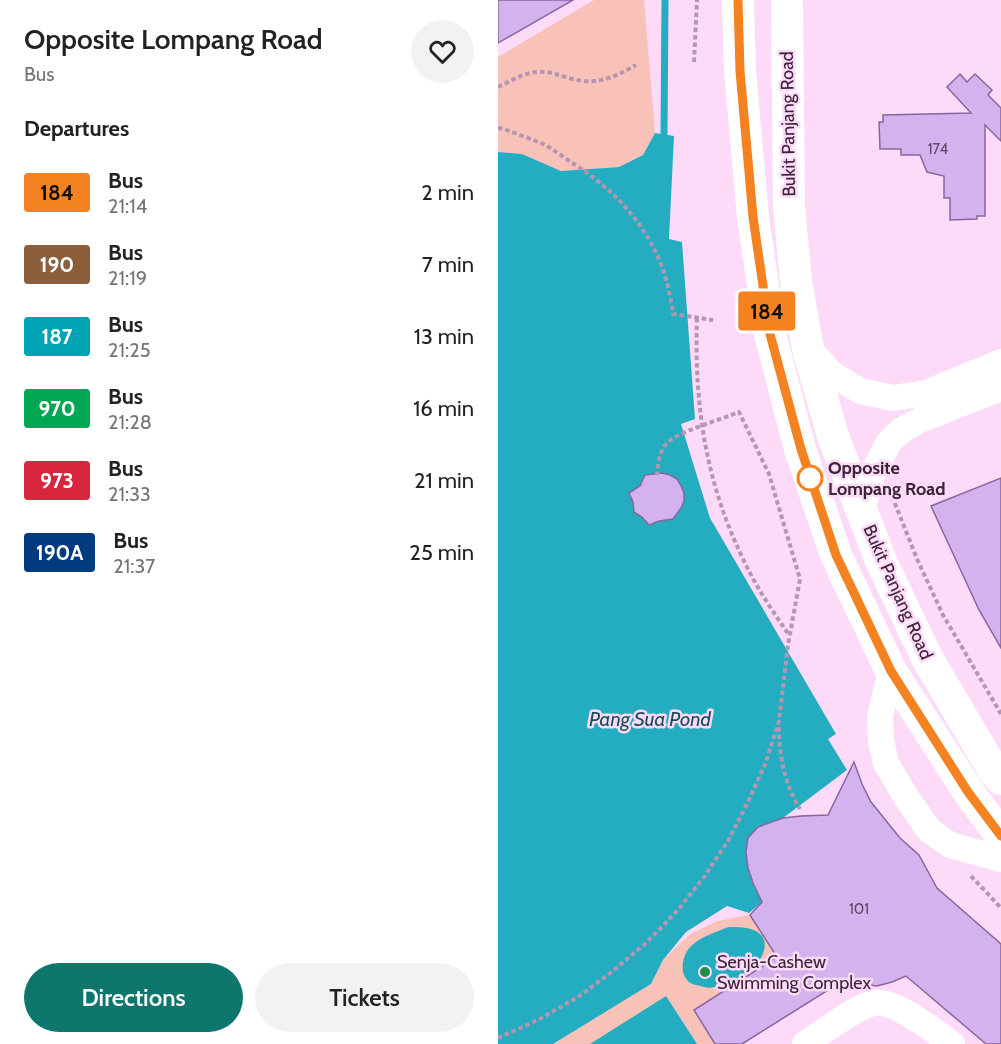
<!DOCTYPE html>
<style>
body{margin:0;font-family:Cabin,sans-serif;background:#f2f2f2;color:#222;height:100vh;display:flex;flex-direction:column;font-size:22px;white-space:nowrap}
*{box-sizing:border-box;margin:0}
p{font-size:20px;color:#767676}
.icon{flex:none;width:33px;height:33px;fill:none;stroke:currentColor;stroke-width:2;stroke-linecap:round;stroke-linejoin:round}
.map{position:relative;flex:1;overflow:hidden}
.panel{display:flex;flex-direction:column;background:#fff;width:498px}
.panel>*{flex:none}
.badge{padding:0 12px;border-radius:4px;font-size:21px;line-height:39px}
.map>.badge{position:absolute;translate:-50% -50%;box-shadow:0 0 0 3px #fff}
h2{padding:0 24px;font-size:22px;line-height:54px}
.round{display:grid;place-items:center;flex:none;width:63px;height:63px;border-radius:32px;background:#f2f2f2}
.summary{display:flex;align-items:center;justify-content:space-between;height:102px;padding:0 24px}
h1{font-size:28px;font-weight:600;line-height:45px}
.button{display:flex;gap:12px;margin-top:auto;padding:12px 24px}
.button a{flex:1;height:69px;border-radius:36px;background:#0f766e;color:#fff;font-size:24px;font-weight:600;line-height:69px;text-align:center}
.button a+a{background:#f2f2f2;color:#222}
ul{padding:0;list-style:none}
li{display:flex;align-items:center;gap:18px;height:72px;padding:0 24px}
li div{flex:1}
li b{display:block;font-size:22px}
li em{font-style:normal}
li .badge{min-width:66px;font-weight:700;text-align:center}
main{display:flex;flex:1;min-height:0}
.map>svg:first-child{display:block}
.green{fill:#f9c2b8}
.water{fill:#24adc1}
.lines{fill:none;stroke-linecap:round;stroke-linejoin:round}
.stream{stroke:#24adc1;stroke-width:7}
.building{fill:#d4b2ee;stroke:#87679e;stroke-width:1.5}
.path{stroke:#b496b0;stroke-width:4;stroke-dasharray:4.5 3;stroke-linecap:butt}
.minor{stroke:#fff;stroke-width:26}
.major{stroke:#fff;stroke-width:32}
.line-casing{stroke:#fff;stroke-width:14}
.line{stroke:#f58220;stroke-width:9}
.stop-dot{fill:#fff;stroke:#f58220;stroke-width:3}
.poi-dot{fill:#1e8f48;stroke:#fddaf8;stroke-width:2}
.labels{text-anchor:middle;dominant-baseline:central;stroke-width:5;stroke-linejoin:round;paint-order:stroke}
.number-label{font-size:15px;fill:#604866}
.street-label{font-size:18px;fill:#3a2538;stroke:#fddaf8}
.stop-label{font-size:18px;font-weight:bold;fill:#3a2538;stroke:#fddaf8;text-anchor:start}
.poi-label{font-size:18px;fill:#3a2538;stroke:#fddaf8;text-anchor:start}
.water-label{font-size:20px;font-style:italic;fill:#194f58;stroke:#fddaf8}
</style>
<main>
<section class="panel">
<div class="summary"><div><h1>Opposite Lompang Road</h1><p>Bus</p></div><a class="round"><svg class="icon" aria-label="heart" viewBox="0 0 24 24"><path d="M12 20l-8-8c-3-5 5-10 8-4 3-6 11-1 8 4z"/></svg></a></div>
<h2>Departures</h2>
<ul>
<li><span class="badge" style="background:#f58220;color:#111">184</span><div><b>Bus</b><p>21:14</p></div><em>2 min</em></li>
<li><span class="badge" style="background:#8b5e3c;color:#fff">190</span><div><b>Bus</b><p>21:19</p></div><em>7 min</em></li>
<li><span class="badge" style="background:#00a3b4;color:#fff">187</span><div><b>Bus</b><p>21:25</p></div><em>13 min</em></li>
<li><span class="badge" style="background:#00a651;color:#fff">970</span><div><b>Bus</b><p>21:28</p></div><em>16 min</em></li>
<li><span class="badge" style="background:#d7263d;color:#fff">973</span><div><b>Bus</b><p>21:33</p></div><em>21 min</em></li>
<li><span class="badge" style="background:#003b80;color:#fff">190A</span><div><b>Bus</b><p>21:37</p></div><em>25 min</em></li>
</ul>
<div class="button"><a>Directions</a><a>Tickets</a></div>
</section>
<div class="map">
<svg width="503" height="1044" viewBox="0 0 503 1044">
<rect width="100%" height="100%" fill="#fddaf8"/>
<g class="green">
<polygon points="96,0 146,0 157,133 145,155 121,167 63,171 24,154 0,152 0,57"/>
<polygon points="252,915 279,957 196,1010 217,1044 55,1044 153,984 165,960 191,935 219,921"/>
</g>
<g class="water">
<polygon points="157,133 176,136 171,239 184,242 197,419 183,424 212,518 338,734 330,739 349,770 285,818 260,827 250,838 248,852 264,902 251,913 229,906 188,932 165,960 153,984 55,1044 0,1044 0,152 24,154 63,171 121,167 145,155"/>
<path d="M231 927C240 927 250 927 258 931 275 941 264 960 253 970 246 976 237 980 229 983 221 986 214 989 206 987 200 985 193 985 189 980 181 971 185 954 193 946 203 937 219 931 231 927Z"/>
<polygon points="168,996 199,1044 92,1044"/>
</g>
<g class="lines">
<polyline class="stream" points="166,135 167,0"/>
</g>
<g class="building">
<polygon points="0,0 75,0 0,43"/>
<polygon points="462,74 469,82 477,74 494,90 490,95 503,108 503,141 487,125 487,216 479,216 479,219 452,220 452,198 446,198 446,176 429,172 422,155 403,155 403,149 382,149 381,122 385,122 385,115 473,113 449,87"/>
<polygon points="164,473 172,475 179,479 183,486 186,493 186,501 183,508 175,519 161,521 151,525 144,517 136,512 135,502 131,493 142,486 147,475"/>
<polygon points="503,478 503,648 481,610 433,506"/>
<polygon points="356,762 364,784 373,802 402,838 421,855 439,888 503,944 503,1044 488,1044 408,976 394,982 379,986 363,984 346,980 244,1044 217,1044 196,1010 279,957 252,915 264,902 255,883 250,868 248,852 250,838 260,827 285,818 303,816 330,815"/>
</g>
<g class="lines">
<g class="path">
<polyline points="196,62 199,0"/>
<path d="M0 87C13 81 25 73 39 72 51 71 60 75 71 78 98 86 115 78 138 65"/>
<path d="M0 128 6 129C19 134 33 139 45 144 55 149 64 156 73 162 119 191 157 232 170 287 172 296 174 305 175 314L215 320"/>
<path d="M199 318C196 407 208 485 248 565 260 590 276 613 291 635"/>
<polyline points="394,496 419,559 445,615 503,714"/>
<path d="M281 727C281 756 287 785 302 809"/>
<polyline points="473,876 503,908"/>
<path d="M0 1038 42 1019 80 997 115 971 148 943 179 911 206 877 230 841 250 802 268 762 281 721 290 645 302 579 271 474 241 412C225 419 178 432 168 444 161 452 160 465 159 475"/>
</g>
<g class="minor">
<polyline points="311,349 334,374 362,391 395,398 428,393 503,362"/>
<polyline points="364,509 374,475 391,442 404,430 422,420 503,388"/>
<polyline points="393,671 382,716 383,741 388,763 408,797 431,830 452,845 503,859"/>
<path d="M307 1044C322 1034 361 1005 376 1003 398 1000 436 1031 454 1044"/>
</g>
<g class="major">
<polyline points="240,0 242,71 255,217 272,334 302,449 338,555 393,671 470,791 503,836"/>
<polyline points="289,0 291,207 298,281 310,349 335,436 383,561 429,658 496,771 503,779"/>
</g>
</g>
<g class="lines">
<g class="line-casing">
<polyline id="line" points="240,0 242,71 255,217 272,334 303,449 338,555 393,671 470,792 503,836"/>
</g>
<use href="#line" class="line"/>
</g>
<circle class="stop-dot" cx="312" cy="478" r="12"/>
<circle class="poi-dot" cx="207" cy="972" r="6"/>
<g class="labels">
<g class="number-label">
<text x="440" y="149">174</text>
<text x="361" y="909">101</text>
</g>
<g class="street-label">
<text transform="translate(290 124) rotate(-91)">Bukit Panjang Road</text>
<text transform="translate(400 592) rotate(66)">Bukit Panjang Road</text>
</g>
<g class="stop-label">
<text x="330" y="468">Opposite<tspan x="330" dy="21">Lompang Road</tspan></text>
</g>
<g class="poi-label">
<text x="219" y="962">Senja-Cashew<tspan x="219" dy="21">Swimming Complex</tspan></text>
</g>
<g class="water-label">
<text x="152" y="719">Pang Sua Pond</text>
</g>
</g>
</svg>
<b class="badge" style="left:269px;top:311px;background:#f58220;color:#111">184</b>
</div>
</main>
